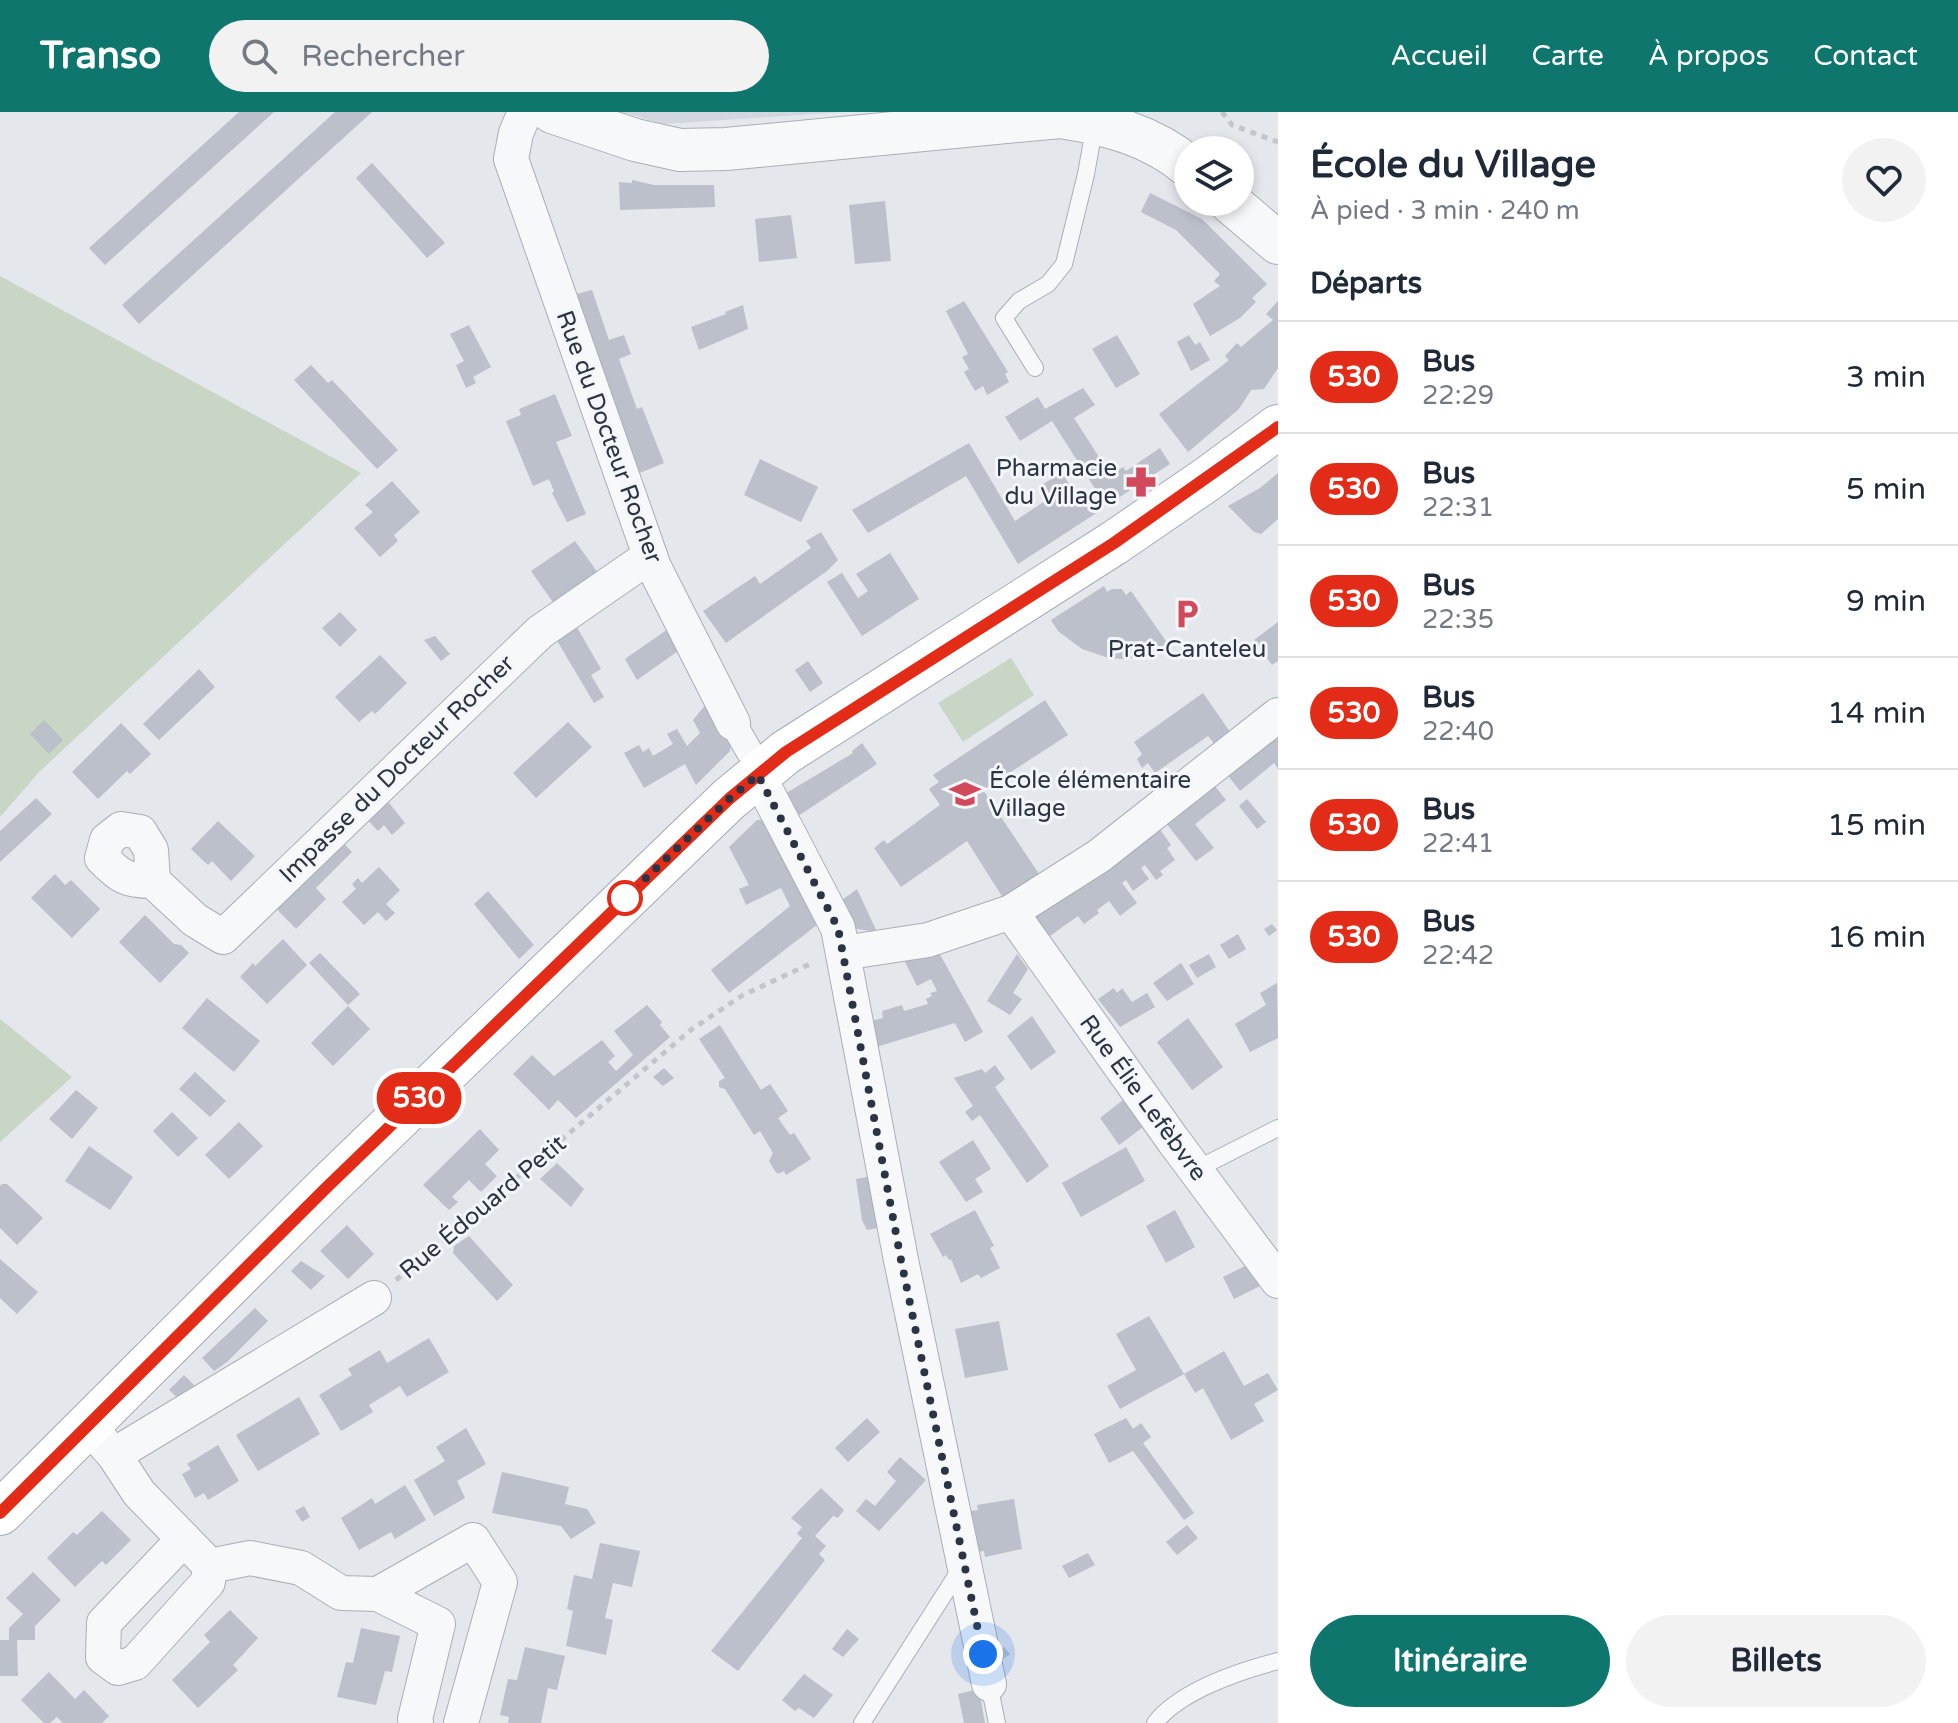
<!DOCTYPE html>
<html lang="fr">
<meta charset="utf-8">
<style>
body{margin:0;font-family:"Varela Round",sans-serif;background:#f2f2f3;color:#1f2937;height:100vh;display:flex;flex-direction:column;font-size:30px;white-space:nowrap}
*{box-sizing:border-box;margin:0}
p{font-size:26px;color:#747a83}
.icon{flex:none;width:44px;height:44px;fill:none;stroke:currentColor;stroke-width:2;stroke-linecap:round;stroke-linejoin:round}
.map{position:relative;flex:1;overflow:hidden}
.panel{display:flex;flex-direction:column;background:#fff;width:680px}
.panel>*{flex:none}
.badge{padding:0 16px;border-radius:26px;font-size:28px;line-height:52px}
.fabs{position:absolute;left:1174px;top:24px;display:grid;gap:16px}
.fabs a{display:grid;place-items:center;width:80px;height:80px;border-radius:50%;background:#fff;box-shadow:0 4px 12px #0003;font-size:40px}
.you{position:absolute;width:40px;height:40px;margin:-20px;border:6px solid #fff;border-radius:50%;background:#1a73e8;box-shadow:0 0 0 12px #1a73e833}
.map>.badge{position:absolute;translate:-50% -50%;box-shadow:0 0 0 4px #fff}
h2{padding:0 32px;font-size:30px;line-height:72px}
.round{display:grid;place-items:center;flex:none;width:84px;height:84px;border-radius:42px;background:#f2f2f3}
.head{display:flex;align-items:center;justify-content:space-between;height:136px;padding:0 32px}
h1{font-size:38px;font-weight:800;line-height:60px}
.primary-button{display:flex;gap:16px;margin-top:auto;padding:16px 32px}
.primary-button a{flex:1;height:92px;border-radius:48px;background:#0f766e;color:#fff;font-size:32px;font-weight:800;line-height:92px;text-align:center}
.primary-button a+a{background:#f2f2f3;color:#1f2937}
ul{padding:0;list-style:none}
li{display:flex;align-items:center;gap:24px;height:112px;padding:0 32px;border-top:2px solid #e0e1e3}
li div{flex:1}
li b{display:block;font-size:30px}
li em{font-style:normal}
li .badge{min-width:88px;font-weight:700;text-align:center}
header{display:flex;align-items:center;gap:48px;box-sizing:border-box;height:112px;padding:0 40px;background:#0f766e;color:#fff}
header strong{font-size:38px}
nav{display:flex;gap:44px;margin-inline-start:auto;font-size:28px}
.search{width:560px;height:72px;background:#f2f2f3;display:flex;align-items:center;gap:20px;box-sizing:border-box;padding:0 28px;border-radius:44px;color:#747a83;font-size:30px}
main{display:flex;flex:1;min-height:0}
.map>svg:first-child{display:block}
.built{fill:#d2d6de}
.green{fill:#c9d6c5}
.building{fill:#bbc0ca}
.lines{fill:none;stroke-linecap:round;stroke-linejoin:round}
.service-casing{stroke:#a9aeb7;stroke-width:18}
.pedestrian-casing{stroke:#a9aeb7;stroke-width:28}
.minor-casing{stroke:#a9aeb7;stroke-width:36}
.tertiary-casing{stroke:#a9aeb7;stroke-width:44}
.primary-casing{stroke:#a3abb8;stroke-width:46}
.path{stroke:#c2c5cb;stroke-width:5;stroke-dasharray:6 6;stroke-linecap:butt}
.service{stroke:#f7f8fa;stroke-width:16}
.pedestrian{stroke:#f7f8fa;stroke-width:26}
.minor{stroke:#f7f8fa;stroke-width:34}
.tertiary{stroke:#f7f8fa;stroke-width:42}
.primary{stroke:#fff;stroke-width:44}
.line-casing{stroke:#fff;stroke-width:18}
.line{stroke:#e22c17;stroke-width:12}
.walk{stroke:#2b3445;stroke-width:8;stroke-dasharray:0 14.4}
.stop-dot{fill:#fff;stroke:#e22c17;stroke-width:4}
.labels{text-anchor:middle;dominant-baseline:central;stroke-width:6;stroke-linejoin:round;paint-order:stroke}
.street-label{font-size:24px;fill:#2b3445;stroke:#f4f6f9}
.poi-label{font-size:24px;fill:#2b3445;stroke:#f4f6f9;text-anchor:end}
</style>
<header>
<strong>Transo</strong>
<div class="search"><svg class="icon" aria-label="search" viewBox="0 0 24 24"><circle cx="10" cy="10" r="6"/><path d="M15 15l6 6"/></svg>Rechercher</div>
<nav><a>Accueil</a><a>Carte</a><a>À propos</a><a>Contact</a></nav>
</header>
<main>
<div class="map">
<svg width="1278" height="1611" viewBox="0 0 1278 1611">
<rect width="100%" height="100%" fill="#e4e7ec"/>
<polygon class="built" points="621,0 844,0 664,12"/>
<g class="green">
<polygon points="0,164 361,361 40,659 0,705"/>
<polygon points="1011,546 1034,583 963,630 938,591"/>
<polygon points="0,907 72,965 0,1030"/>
</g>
<g class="building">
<polygon points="239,0 274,0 105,153 89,136"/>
<polygon points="335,0 372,0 139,212 122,193"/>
<polygon points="372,51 445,131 427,146 356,66"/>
<polygon points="632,68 654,73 714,73 715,95 620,98 619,70 632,71"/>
<polygon points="1150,81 1202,107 1267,172 1252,186 1256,190 1240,206 1210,224 1193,192 1220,174 1214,169 1220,162 1176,118 1141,100"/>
<polygon points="885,89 891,149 855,152 849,93"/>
<polygon points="791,103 797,146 759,150 755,107"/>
<polygon points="592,178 609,228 624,223 631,242 619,247 637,297 642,295 664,351 637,362 568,184"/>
<polygon points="964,189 1008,260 1005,262 1009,270 987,283 983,274 975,279 964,260 969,257 962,245 968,242 946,199"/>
<polygon points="1278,189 1278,256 1264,277 1251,278 1239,297 1188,340 1159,302 1224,252 1229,248 1225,244 1237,231 1241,235 1273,208 1266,202"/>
<polygon points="743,193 748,217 699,238 691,215 726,202 725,200"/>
<polygon points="469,213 491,255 473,265 476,271 466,276 456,253 464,249 450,222"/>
<polygon points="1117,223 1140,262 1116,276 1092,237"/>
<polygon points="1189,223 1195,233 1200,230 1210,248 1191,259 1177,230"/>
<polygon points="311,253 328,271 332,268 398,338 377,357 294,268"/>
<polygon points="1083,276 1095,293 1074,306 1113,367 1119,364 1117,359 1123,355 1126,359 1160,336 1170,352 1106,394 1052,309 1020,329 1005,305 1038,285 1045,297"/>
<polygon points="555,282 572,324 556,330 586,402 567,410 552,381 554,379 549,367 533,374 506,309 521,303 519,297"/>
<polygon points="969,331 1015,409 1051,385 1043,372 1062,361 1077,384 1084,378 1098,400 1018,452 966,364 868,421 852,398"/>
<polygon points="760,347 818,375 801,410 744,383"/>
<polygon points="1278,361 1278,407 1261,422 1254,420 1228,394 1260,376"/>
<polygon points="392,369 420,400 394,423 398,429 380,445 354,416 373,400 365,393"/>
<polygon points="821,420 838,448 827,459 726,531 703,499 755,464 760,472 811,436 806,429"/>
<polygon points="575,429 606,472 557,496 531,459"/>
<polygon points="890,441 919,487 862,524 827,470 842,461 858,486 868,479 856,462"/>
<polygon points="1104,474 1107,480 1112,477 1122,477 1126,483 1131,479 1168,532 1147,543 1125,547 1109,546 1082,537 1058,519 1051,508"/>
<polygon points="340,500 357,518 340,535 322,516"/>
<polygon points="1278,510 1278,549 1272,553 1254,528"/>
<polygon points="575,512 601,557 591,563 604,585 594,591 556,527"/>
<polygon points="675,512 685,534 637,568 625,547"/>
<polygon points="435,524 450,542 441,549 424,528"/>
<polygon points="380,543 407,571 375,602 372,599 359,610 335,585"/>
<polygon points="808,549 823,571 810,580 795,558"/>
<polygon points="199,557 215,575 159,628 143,612"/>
<polygon points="1203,581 1235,627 1220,639 1208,624 1155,661 1148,651 1142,656 1137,647 1142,642 1134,630"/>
<polygon points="711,586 731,628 730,639 696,673 685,652 644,676 624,641 639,633 643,640 649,636 653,644 673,632 667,622 677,617 687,634 700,621 693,608"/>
<polygon points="1045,588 1068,623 983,678 1041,765 1003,786 967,729 901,775 874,736 884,728 887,732 940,693 929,677 939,670 933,663"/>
<polygon points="44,608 63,628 49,642 30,622"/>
<polygon points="568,610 592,635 536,686 513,661"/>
<polygon points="121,611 151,642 130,662 127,659 98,687 72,660"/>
<polygon points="1278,619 1278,657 1274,651 1240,679 1226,661"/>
<polygon points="862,631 877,652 795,706 783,683 853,641 852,639"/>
<polygon points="1211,669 1226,688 1195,712 1214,736 1196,749 1162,706"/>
<polygon points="382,682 405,711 392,723 384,713 378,719 362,702"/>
<polygon points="36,686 52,702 0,750 0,719"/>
<polygon points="1247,687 1266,710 1257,717 1239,694"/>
<polygon points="757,708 771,708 822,809 729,881 711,858 790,794 781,776 746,793 739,777 749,773 729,735"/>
<polygon points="218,709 255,744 231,769 212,749 208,753 191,737"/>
<polygon points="1156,712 1171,733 1167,736 1175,748 1160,759 1163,763 1156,768 1145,753 1141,756 1149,767 1133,779 1126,768 1122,771 1137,791 1120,804 1109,789 1097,798 1099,801 1084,812 1078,804 1050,824 1034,803"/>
<polygon points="338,725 352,740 316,776 326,787 296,817 272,792"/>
<polygon points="379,755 400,778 386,792 395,801 386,809 378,800 364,813 342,790 356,777 352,772 358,766 362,771"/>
<polygon points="55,762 65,773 71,768 100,797 72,826 31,786"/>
<polygon points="857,777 877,820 851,816 838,791"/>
<polygon points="488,779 534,833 519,847 474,792"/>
<polygon points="145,803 174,832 181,833 189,841 160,871 119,830"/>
<polygon points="1272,812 1277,818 1269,824 1264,817"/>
<polygon points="1238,822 1246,837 1229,847 1220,833"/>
<polygon points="283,827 307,853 267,892 240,865 253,851 255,854"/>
<polygon points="938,839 983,920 965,930 955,911 873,936 868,910 883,906 882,899 902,893 904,899 928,892 926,887 932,884 930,881 937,879 931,867 917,874 903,846"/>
<polygon points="320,841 360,882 348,893 309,851"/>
<polygon points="1017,842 1028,857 1013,881 1022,887 1010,903 987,889"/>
<polygon points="1209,842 1216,855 1197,866 1189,853"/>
<polygon points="1181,851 1194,872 1167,889 1153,871"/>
<polygon points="1277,871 1278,926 1250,940 1235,912 1266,893 1260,881"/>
<polygon points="1114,876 1117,881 1122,876 1132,890 1147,881 1155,895 1120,915 1098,887"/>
<polygon points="207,886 260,929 234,960 182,916"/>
<polygon points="647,893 662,910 660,913 670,925 576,1006 558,988 549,998 513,962 532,943 554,964 602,928 615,944 608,950 616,959 633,943 614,919"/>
<polygon points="348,894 370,917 333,954 311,931"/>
<polygon points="1032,904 1056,940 1031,958 1007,924"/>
<polygon points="1188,906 1223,955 1192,978 1157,930"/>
<polygon points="720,913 761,978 770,972 788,999 778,1006 790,1023 794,1021 811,1047 786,1063 784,1059 778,1062 775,1059 769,1049 773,1041 760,1019 754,1023 725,977 719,975 719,969 725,966 699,927"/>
<polygon points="995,953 1005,967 995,975 1049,1054 1027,1071 980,1003 972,1009 965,1000 973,994 954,966 982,957 985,961"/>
<polygon points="664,956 674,966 663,974 653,965"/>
<polygon points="195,960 226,989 210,1005 179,977"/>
<polygon points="76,978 98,996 72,1027 49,1007"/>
<polygon points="1123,988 1143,1015 1119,1033 1100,1006"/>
<polygon points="172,1000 198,1026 178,1045 153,1019"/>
<polygon points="239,1010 263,1034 229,1067 205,1043"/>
<polygon points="480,1017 499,1038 485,1052 497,1064 481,1080 469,1068 452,1085 458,1090 449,1098 423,1073"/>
<polygon points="973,1028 991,1057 975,1067 983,1080 966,1090 939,1050"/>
<polygon points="89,1034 133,1065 110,1098 65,1069"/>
<polygon points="1126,1035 1145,1069 1081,1105 1062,1071"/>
<polygon points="557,1051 584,1077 571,1095 540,1067"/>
<polygon points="878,1063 888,1114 867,1118 862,1108 856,1067"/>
<polygon points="2,1072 7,1072 43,1106 17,1133 0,1116 0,1074"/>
<polygon points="975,1098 994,1134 990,1136 1000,1156 981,1166 978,1162 961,1171 951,1147 949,1148 946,1143 943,1145 930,1122"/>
<polygon points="1175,1098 1195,1135 1166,1151 1146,1114"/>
<polygon points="347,1113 374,1142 348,1167 320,1139"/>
<polygon points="469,1124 513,1173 497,1189 453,1141 454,1134"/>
<polygon points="0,1147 38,1180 17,1202 0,1186"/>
<polygon points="301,1149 325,1164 311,1178 291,1159"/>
<polygon points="1245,1154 1260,1174 1234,1187 1223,1165"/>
<polygon points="255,1196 268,1209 227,1250 214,1259 202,1246"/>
<polygon points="1149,1204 1184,1262 1120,1297 1107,1274 1136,1258 1116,1222"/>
<polygon points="999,1209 1008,1258 965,1266 955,1217"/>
<polygon points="429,1226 449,1260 407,1285 400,1274 369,1293 373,1300 341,1319 319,1283 352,1263 348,1257 380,1238 387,1251"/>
<polygon points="1224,1239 1244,1274 1268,1261 1278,1278 1254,1292 1264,1309 1231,1328 1203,1276 1195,1281 1184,1262"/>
<polygon points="184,1263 197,1276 178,1286 169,1278"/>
<polygon points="299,1285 320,1322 258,1359 236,1323"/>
<polygon points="867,1306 880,1320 848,1350 835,1336"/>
<polygon points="1126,1306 1133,1317 1141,1311 1151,1325 1143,1331 1194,1401 1184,1408 1133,1339 1109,1351 1094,1322"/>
<polygon points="466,1316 486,1352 457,1369 465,1386 434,1404 414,1368 445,1349 436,1335"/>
<polygon points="218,1333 239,1369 208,1388 204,1381 195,1386 182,1362 191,1357 187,1352"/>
<polygon points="900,1345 926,1368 879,1419 856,1399 866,1387 875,1394 896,1369 887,1360"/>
<polygon points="502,1360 569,1375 565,1392 587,1397 596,1411 571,1427 561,1414 492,1401"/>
<polygon points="405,1373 426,1408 395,1427 391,1420 359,1438 341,1406 372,1386 375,1392"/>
<polygon points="821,1376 844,1398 838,1406 833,1404 815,1424 826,1434 819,1442 825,1448 738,1559 711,1539 802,1426 797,1422 802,1415 791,1406"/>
<polygon points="1014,1387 1022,1437 985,1445 984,1439 964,1443 962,1400 978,1398 977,1393"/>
<polygon points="304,1394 310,1405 302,1410 295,1399"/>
<polygon points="102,1399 131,1428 106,1453 102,1449 75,1475 47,1446 73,1420 77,1423"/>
<polygon points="1187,1413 1198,1426 1177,1443 1166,1430"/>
<polygon points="600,1431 640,1439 632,1475 613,1471 605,1506 613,1508 606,1543 566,1534 573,1499 567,1497 574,1463 592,1467"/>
<polygon points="1088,1441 1095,1453 1069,1466 1062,1454"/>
<polygon points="33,1460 61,1488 35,1514 35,1528 17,1528 18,1564 0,1564 0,1528 9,1528 9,1516 23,1502 6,1486"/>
<polygon points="230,1498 258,1526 233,1553 238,1558 198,1596 172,1568 210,1530 204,1523"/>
<polygon points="361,1516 400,1524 392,1560 385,1559 376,1593 337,1585 346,1550 353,1551"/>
<polygon points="847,1517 859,1527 843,1545 832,1537"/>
<polygon points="525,1535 565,1544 557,1578 548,1576 541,1611 508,1611 509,1605 500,1603 508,1567 517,1568"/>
<polygon points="1004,1535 1010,1542 997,1552 991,1543"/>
<polygon points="49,1560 75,1587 84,1578 109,1604 102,1611 63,1611 57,1605 50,1611 44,1611 21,1588"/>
<polygon points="804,1562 833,1583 814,1606 799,1596 795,1599 782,1588"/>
<polygon points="979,1577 985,1611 964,1611 958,1582"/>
</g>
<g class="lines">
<g class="service-casing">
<g id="service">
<polyline points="1035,256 1004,206 1019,189 1048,172 1064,152 1086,62 1095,12"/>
<polyline points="1195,1058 1278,1016"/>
<polyline points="989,1572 997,1611"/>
<polyline points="862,1611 961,1456"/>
<path d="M1155 1611C1180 1579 1240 1559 1278 1549"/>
</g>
</g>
<g class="pedestrian-casing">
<polyline id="pedestrian" points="733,611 749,639"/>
</g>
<g class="minor-casing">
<g id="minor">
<polyline points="525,0 516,21 511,47 654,455 733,611"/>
<polyline points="758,663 838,816 901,1148 989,1572"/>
<path d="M153 769C127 769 120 765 102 746L107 728 121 717 140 720 151 738 153 769 195 808 223 825 540 520 650 444"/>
<polyline points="1011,800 1173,1028 1278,1169"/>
<polyline points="843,841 928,828 1011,800 1099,744 1278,603"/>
<polyline points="87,1312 114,1343 139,1381 210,1454 250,1446 301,1456 341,1481 378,1482 438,1512 415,1607 416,1611"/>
<polyline points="114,1343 374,1186"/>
<polyline points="184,1427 104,1511 103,1545 118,1556 135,1551 208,1470 210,1454"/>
<polyline points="378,1482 473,1428 500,1470 461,1611"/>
</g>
</g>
<g class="tertiary-casing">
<g id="tertiary">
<path d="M552 0 635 28 680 38 726 37 1060 5C1107 12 1151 23 1188 54"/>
<polyline points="1230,90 1278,131"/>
</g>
</g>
<g class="primary-casing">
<polyline id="primary" points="0,1401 326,1076 729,687 786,640 1114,431 1206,368 1278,315"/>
</g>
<g class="path">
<polyline points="1222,0 1232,13 1278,30"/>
<polyline points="396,1168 692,917 743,883 812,851"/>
</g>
<use href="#service" class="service"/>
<use href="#pedestrian" class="pedestrian"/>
<use href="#minor" class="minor"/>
<use href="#tertiary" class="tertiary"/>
<use href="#primary" class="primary"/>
</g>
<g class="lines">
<g class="line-casing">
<polyline id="line" points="0,1401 326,1076 729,687 786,640 1114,431 1278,315"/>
</g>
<use href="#line" class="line"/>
<polyline class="walk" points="625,786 729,687 758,663 838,816 901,1148 983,1542"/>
</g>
<defs>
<g id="pharmacy-bare" transform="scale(2.4)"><path d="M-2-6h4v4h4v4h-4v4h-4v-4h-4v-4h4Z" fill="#d1495b" stroke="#f4f6f9" stroke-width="2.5" paint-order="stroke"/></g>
<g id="parking-bare" transform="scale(2.4)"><path d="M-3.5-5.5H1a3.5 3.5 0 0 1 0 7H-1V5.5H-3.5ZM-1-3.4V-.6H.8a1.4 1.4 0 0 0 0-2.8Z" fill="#d1495b" stroke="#f4f6f9" stroke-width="2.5" paint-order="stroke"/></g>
<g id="school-bare" transform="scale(2.4)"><path d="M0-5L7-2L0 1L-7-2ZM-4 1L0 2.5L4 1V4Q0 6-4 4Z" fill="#d1495b" stroke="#f4f6f9" stroke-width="2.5" paint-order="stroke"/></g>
</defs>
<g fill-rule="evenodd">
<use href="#pharmacy-bare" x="1141" y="370"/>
<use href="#parking-bare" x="1187" y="502"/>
<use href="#school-bare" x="965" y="682"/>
</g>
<circle class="stop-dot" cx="625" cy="786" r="16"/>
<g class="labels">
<g class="street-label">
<text transform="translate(609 325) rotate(70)">Rue du Docteur Rocher</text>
<text transform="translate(397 657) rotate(-44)">Impasse du Docteur Rocher</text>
<text transform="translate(1143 986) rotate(54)">Rue Élie Lefèbvre</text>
<text transform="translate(483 1095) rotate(-40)">Rue Édouard Petit</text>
</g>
<g class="poi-label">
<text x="1117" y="356">Pharmacie<tspan x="1117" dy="28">du Village</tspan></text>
<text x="1187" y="537" text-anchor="middle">Prat-Canteleu</text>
<text x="989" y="668" text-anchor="start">École élémentaire<tspan x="989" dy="28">Village</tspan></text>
</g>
</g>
</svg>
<div class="fabs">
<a><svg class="icon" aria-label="layers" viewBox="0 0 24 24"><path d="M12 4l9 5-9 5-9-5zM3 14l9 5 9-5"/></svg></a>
</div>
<div class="you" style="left:983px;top:1542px"></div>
<b class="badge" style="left:419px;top:986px;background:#e22c17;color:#fff">530</b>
</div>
<section class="panel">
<div class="head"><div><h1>École du Village</h1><p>À pied · 3 min · 240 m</p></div><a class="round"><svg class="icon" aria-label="heart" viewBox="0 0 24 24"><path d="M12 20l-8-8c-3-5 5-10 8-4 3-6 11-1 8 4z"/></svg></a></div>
<h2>Départs</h2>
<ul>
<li><span class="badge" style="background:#e22c17;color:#fff">530</span><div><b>Bus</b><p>22:29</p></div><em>3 min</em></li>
<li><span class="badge" style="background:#e22c17;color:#fff">530</span><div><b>Bus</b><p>22:31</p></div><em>5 min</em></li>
<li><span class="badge" style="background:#e22c17;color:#fff">530</span><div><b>Bus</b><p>22:35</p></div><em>9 min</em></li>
<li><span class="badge" style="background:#e22c17;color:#fff">530</span><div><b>Bus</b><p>22:40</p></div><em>14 min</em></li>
<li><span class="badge" style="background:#e22c17;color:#fff">530</span><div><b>Bus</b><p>22:41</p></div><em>15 min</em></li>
<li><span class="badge" style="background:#e22c17;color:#fff">530</span><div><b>Bus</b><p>22:42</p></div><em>16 min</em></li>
</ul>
<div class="primary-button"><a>Itinéraire</a><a>Billets</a></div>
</section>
</main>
